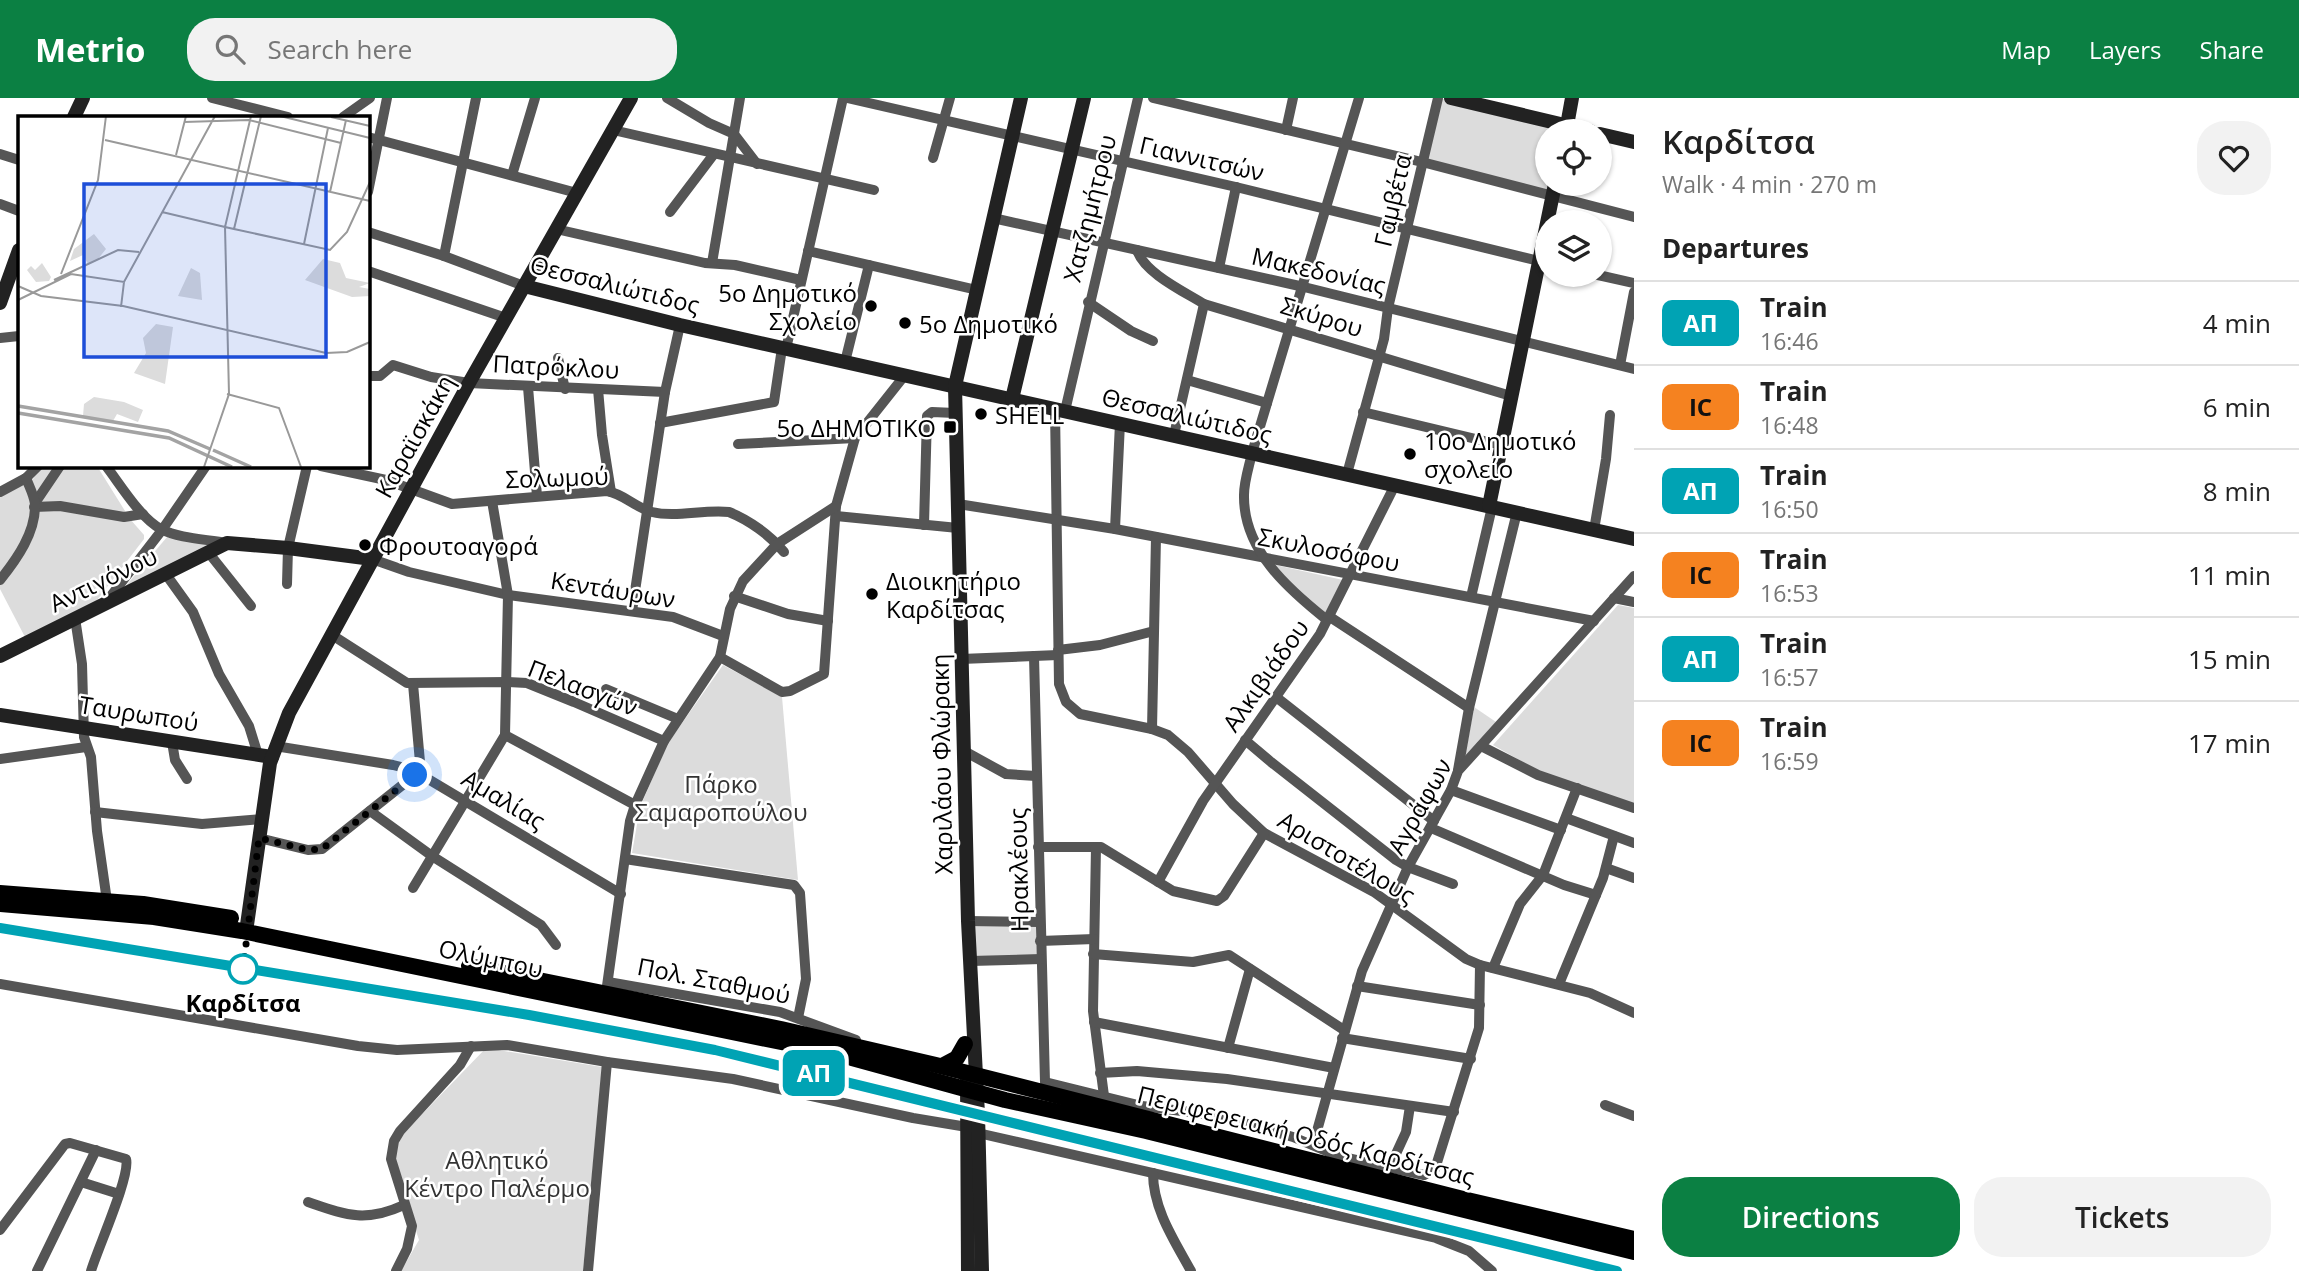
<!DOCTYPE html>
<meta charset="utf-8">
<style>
body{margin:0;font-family:"Open Sans",sans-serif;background:#f2f2f2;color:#222;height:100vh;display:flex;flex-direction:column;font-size:26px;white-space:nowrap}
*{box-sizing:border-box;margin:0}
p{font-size:23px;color:#767676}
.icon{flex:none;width:38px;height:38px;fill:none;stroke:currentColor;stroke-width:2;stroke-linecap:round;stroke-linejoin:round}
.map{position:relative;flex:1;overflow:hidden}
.panel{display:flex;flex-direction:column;background:#fff;width:665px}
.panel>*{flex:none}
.badge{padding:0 14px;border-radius:10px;font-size:24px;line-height:46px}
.fabs{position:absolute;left:1535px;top:21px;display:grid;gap:14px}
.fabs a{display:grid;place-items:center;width:77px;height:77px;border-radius:50%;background:#fff;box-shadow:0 2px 5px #0004;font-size:35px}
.you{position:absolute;width:35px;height:35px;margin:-18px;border:5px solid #fff;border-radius:50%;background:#1a73e8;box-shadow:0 0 0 10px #1a73e833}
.map>.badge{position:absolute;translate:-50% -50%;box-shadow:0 0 0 4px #fff}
h2{padding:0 28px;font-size:26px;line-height:63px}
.round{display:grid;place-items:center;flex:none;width:74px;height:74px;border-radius:28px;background:#f2f2f2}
.headline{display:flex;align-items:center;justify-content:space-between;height:119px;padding:0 28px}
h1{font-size:33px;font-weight:600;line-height:52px}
.button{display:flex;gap:14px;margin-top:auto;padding:14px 28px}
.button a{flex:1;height:80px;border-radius:28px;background:#0b8043;color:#fff;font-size:28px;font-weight:600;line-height:80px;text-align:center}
.button a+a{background:#f2f2f2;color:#222}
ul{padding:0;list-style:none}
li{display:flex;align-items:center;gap:21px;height:84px;padding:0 28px;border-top:2px solid #e0e0e0}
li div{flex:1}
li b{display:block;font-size:26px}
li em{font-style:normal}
li .badge{min-width:77px;font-weight:700;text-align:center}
header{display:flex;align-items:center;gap:42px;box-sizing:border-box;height:98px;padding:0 35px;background:#0b8043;color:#fff}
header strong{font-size:33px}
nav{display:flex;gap:38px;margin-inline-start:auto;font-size:24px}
.search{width:490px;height:63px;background:#f2f2f2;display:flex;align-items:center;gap:18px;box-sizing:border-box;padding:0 24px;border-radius:28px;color:#767676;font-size:26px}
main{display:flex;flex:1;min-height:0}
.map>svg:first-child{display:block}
.green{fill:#dcdcdc}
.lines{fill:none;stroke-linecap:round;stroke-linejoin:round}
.street{stroke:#555;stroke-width:10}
.secondary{stroke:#222;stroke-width:14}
.primary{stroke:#000;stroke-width:16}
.rail{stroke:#000;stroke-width:2.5;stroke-dasharray:10 3.5 2 3.5;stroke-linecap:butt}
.line-casing{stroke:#fff;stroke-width:16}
.line{stroke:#00a3b4;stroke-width:10}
.walk{stroke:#000;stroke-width:7;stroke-dasharray:0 12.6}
.poi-dot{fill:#000;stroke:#fff;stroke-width:2.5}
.stop-dot{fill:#fff;stroke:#00a3b4;stroke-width:3.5}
.labels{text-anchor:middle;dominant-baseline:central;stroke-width:5;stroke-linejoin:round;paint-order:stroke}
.street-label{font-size:24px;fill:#000;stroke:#fff}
.poi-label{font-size:24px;fill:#000;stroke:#fff;text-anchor:start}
.park-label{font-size:24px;fill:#333;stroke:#fff}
.stop-label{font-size:24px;font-weight:bold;fill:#000;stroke:#fff}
.inset-river{fill:none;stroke:#a3a3a3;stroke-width:3.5}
.inset-road{fill:none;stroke:#999;stroke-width:2}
.view{fill:#1d4ed8;fill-opacity:0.15;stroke:#1d4ed8;stroke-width:3.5}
.inset-edge{fill:none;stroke:#000;stroke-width:3.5}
</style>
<header>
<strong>Metrio</strong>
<div class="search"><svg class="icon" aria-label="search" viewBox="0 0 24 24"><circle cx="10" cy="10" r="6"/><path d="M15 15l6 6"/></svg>Search here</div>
<nav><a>Map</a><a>Layers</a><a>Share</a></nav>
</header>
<main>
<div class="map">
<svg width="1634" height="1173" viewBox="0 0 1634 1173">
<rect width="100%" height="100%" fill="#fff"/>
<g class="green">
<polygon points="1440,0 1561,33 1547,33 1547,86 1549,86 1547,94 1424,63"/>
<polygon points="42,368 97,368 130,421 144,437 144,441 94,506 25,539 0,491 0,399 33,381"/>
<polygon points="167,439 205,444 208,449 124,490"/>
<polygon points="1271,466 1343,482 1325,516 1307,503"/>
<polygon points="1618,507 1634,510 1634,706 1539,673 1493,647"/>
<polygon points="723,567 782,599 798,782 632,755 640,709 668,645"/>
<polygon points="1474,609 1496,624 1465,659"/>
<polygon points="974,825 1036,825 1037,859 975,860"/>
<polygon points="486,950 602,969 583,1173 401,1173 419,1142 394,1065 399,1040"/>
</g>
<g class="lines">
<g class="street">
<polyline points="212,0 288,19"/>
<polyline points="667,0 709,25 734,36 757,66"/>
<polyline points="847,0 1236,89 1547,165"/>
<polyline points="1153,0 1422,64 1634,119"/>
<polyline points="343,19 370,0"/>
<polyline points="613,32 874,92"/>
<polyline points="1286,32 1293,0"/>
<polyline points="368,39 577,95"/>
<polyline points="0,56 19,62"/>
<polyline points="933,60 950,0"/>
<polyline points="512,77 535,0"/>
<polyline points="368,94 387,0"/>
<polyline points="0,106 19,113"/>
<polyline points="670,114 714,56"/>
<polyline points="993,120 1304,189 1634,271"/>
<polyline points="556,131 705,165 735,167 801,182"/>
<polyline points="368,134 444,158 524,188"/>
<path d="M1137 152C1144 175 1185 194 1204 206L1511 298"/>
<polyline points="808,153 977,192"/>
<polyline points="444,158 476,0"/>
<polyline points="712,165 740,0"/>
<polyline points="1219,170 1236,89"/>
<polyline points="368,173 506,220"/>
<polyline points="1598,177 1634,185"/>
<polyline points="1088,204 1131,233 1153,243"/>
<polyline points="0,240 19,238"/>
<polyline points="786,251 843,0"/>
<polyline points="558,260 565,291"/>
<polyline points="845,264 869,167"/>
<polyline points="1620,267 1634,194"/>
<polyline points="368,278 380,278 393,267 431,279 469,285 665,294"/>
<polyline points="1187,282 1267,305"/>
<polyline points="528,289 537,398"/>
<polyline points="598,291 602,337 611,394"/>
<polyline points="1055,311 1059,586 1066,604 1080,616 1152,631 1168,637 1188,654 1233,706 1264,735 1374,794 1466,861 1480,867 1590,895 1634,915"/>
<polyline points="1065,313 1138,0"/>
<polyline points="1363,314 1501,347"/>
<polyline points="660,325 774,304 782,250"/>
<polyline points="1174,337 1204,206"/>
<polyline points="738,346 855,340"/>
<path d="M106 368C120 386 141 421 161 431 180 441 206 441 227 445"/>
<path d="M321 368 386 382 452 406 607 393C624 396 636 410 652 414 676 420 704 411 729 414 749 422 770 437 784 454"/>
<polyline points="1347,376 1384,241 1388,210 1438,0"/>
<polyline points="0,394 26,380 38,368"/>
<polyline points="35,405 60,368"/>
<polyline points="958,406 1115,431 1594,523"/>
<polyline points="34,409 60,408 124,419 143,416"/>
<polyline points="836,418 958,430"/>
<polyline points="924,427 927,318 932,314 955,315"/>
<polyline points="1115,431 1120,325"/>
<polyline points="1594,432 1606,361 1610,317"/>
<polyline points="208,454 251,508"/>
<polyline points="372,461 409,474 508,497 673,519 723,538"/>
<polyline points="165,475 193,514 219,576 249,628 258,657"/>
<path d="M0 482C17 461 36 434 35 406 34 397 29 388 26 380"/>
<polyline points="287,486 288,450 307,368"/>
<polyline points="734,498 788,516 828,523"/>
<polyline points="1471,499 1492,409"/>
<polyline points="1614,500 1634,504"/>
<polyline points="107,503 162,432 206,368"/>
<polyline points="632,513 665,294 680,227"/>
<polyline points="1330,519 1469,610"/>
<polyline points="75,520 82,566 84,639 91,659 97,733 107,803"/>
<path d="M1327 522C1288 491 1243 452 1244 397 1244 383 1249 369 1252 355L1359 0"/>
<polyline points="332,537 407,585 507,584 527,585 574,604 664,643"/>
<polyline points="1058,552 1100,547 1154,533"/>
<polyline points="1034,558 1045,984 1142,1008 1198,1015 1237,1023 1293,1039 1338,1058 1424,1077 1435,1071 1479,930 1480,867"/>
<polyline points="720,559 782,594 790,593 824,576 836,408 855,340 905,277"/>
<polyline points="961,561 1058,557"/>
<polyline points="606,591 678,621"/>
<polyline points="1276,599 1434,723"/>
<polyline points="1152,631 1156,439"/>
<polyline points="505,637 635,707"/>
<polyline points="1245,642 1271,664 1396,762 1408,769 1453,786"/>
<polyline points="172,644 175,662 187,681"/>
<polyline points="275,648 393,667 413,672 621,796"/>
<polyline points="1481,648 1538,677 1634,710"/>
<polyline points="964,653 1006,676 1036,678"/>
<polyline points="0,661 86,649"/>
<polyline points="1458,672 1469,610 1517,414"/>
<polyline points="1451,692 1561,732"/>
<polyline points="370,713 432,758 541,827 556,847"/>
<polyline points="95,714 202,726 262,721"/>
<polyline points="1566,720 1634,745"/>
<polyline points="1431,730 1564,787 1596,797"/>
<polyline points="259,740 308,752 322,751 415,677 419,673 420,664 413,586"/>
<polyline points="1038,749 1101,749 1173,793 1217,803 1224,798 1264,735"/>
<polyline points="1096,749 1093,913 1104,998"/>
<polyline points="625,761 794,787 800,795 806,881 798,920"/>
<polyline points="1606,770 1634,780"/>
<polyline points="1158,784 1203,703 1320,536 1395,387"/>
<polyline points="413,790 505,637 508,497 492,403"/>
<polyline points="968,823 1040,824"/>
<polyline points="1040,843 1094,841"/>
<polyline points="1093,856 1193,864 1229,857 1344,932"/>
<polyline points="971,863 1041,861"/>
<polyline points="1493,870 1520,806 1543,777 1577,690"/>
<polyline points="608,884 780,914 856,942"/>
<polyline points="0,886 358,948 397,952 507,947 607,964 733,981 913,1020 967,1029"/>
<polyline points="1559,886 1603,780 1614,738"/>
<polyline points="1357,888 1480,907"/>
<polyline points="606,895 630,723 635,707 664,643 720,559 730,511 743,483 777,446 836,408"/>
<polyline points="1094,924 1334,970"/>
<polyline points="1342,940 1471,961"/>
<polyline points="1228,950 1250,871"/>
<polyline points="1100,975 1137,973 1227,981 1454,1014"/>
<polyline points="1605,1007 1634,1018"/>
<polyline points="978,1035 1436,1140 1469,1153 1492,1173"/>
<polyline points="1313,1047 1362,873 1408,769 1451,692 1458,673 1634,478"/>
<polyline points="1389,1071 1406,1034 1410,1008"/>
<path d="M1153 1075C1153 1111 1174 1142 1191 1173"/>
<polyline points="81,1084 119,1096"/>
<path d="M308 1104C346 1117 365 1125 404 1107"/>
<path d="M0 1132 65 1046 70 1045 126 1061C131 1077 97 1152 91 1173"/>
<polyline points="37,1173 96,1052"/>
<polyline points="396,1173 407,1151 412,1128 391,1061 394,1043 400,1033 460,967 471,948"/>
<polyline points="588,1173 607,964"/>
</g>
<g class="secondary">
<polyline points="1451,0 1590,33"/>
<polyline points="74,19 83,0"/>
<polyline points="1566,33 1572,0"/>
<polyline points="1600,36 1634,44"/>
<polyline points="524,188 680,227 1634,441"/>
<polyline points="0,205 19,152"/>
<polyline points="1012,301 1084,0"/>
<polyline points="1489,408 1555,86"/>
<polyline points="0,558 227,445 288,450 372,461"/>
<polyline points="0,617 272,659"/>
<polyline points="246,834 270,665 289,615 469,285 631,0"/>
<polyline points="967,981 968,1173"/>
<polyline points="982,1173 978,1016 968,823 955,288 1021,0"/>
</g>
<g class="primary">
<polyline points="0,795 143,806 231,820"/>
<polyline points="0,806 154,819 242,833 786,945 852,960 1005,1002 1146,1033 1634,1154"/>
<polyline points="469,868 781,931 936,967 1467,1102 1634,1141"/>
<polyline points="942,968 957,960 965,946"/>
</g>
<polyline class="rail" points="0,830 510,913 715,952 1617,1173"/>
</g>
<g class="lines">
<g class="line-casing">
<polyline id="line" points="0,830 529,917 715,952 1617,1173"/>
</g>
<use href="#line" class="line"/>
<polyline class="walk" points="243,871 259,740 308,752 322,751 415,677"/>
</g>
<g class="poi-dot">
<circle cx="871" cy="208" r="7"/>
<circle cx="905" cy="225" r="7"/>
<circle cx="981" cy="316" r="7"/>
<rect x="943" y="322" width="14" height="14" rx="3.5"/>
<circle cx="1410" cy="356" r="7"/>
<circle cx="365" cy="447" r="7"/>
<circle cx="872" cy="496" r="7"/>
</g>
<circle class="stop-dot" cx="243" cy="871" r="14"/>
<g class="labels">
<g class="street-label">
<text transform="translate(1202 60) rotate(13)">Γιαννιτσών</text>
<text transform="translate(1392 102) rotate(-77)">Γαμβέτα</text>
<text transform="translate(1089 110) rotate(-76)">Χατζημήτρου</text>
<text transform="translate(1319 172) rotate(13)">Μακεδονίας</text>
<text transform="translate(615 186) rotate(14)">Θεσσαλιώτιδος</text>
<text transform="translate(1322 218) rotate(17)">Σκύρου</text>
<text transform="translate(556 268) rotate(3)">Πατρόκλου</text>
<text transform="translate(1187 317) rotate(13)">Θεσσαλιώτιδος</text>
<text transform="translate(414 338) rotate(-61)">Καραϊσκάκη</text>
<text transform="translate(557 379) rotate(-2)">Σολωμού</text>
<text transform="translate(1329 451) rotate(11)">Σκυλοσόφου</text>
<text transform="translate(103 481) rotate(-26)">Αντιγόνου</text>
<text transform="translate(613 491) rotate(9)">Κεντάυρων</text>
<text transform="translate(1265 577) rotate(-55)">Αλκιβιάδου</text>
<text transform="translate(583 589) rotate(21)">Πελασγών</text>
<text transform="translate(139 615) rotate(9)">Ταυρωπού</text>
<text transform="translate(941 666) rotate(-91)">Χαριλάου Φλώρακη</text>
<text transform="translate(504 701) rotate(31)">Αμαλίας</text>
<text transform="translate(1419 708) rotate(-61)">Αγράφων</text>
<text transform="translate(1347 759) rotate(31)">Αριστοτέλους</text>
<text transform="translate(1018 772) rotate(-91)">Ηρακλέους</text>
<text transform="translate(491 860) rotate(12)">Ολύμπου</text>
<text transform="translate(714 882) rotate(11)">Πολ. Σταθμού</text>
<text transform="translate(1306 1037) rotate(14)">Περιφερειακή Οδός Καρδίτσας</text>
</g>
<g class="poi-label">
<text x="857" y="194" text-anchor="end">5ο Δημοτικό<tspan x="857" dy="28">Σχολείο</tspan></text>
<text x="919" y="225">5ο Δημοτικό</text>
<text x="995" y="316">SHELL</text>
<text x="936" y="329" text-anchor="end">5ο ΔΗΜΟΤΙΚΟ</text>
<text x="1424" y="342">10ο Δημοτικό<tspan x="1424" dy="28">σχολείο</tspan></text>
<text x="379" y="447">Φρουτοαγορά</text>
<text x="886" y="482">Διοικητήριο<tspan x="886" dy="28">Καρδίτσας</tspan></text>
</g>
<g class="park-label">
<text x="721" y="685">Πάρκο<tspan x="721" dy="28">Σαμαροπούλου</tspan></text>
<text x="497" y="1061">Αθλητικό<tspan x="497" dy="28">Κέντρο Παλέρμο</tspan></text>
</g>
<g class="stop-label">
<text x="243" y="904">Καρδίτσα</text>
</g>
</g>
<g transform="translate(18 18)">
<rect width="352" height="352" fill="#fff"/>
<path d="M76 118 88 133 80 143 70 148 65 139 52 145 56 133ZM305 143 322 147 328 162 352 167 341 171 352 173V180L334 181 287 164ZM24 147 33 161 31 165 18 166 9 154 13 150 17 154ZM173 152 182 157 184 184 160 180ZM138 208 155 211 147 268 116 257 128 237 125 222ZM76 281 106 286 125 294 120 306 99 298 95 305 65 300 66 288Z" fill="#dcdcdc"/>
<path class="inset-river" d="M0 290 150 315 192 333M0 297 151 322 214 351M195 334 233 351"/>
<path class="inset-road" d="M262 0 352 22M313 1 352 10M166 6 231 4 323 27M87 24 352 85M158 39 168 0M312 76 328 4M144 96 207 111M207 111 216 113 243 0M216 113 312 134 329 116 352 66M286 128 310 12M43 158 80 64 88 0M36 164 100 134 121 136M0 170 23 180 105 190 308 237 329 236 352 226M0 184 53 158 106 166 197 0M103 191 106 166M209 278 261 292 283 351M186 351 211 278 207 111 233 0"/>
<path class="view" d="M66 68H308V241H66Z"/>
<rect width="352" height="352" class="inset-edge"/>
</g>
</svg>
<div class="fabs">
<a><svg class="icon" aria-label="locate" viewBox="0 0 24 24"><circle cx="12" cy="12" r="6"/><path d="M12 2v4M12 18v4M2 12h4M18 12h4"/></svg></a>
<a><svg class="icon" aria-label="layers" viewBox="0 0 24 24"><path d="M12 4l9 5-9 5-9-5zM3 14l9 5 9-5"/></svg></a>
</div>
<div class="you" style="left:415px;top:677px"></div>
<b class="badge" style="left:814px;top:975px;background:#00a3b4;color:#fff">ΑΠ</b>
</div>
<section class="panel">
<div class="headline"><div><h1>Καρδίτσα</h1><p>Walk · 4 min · 270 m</p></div><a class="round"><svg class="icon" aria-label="heart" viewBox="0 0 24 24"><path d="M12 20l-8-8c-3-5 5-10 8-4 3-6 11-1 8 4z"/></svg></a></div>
<h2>Departures</h2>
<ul>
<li><span class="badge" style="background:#00a3b4;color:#fff">ΑΠ</span><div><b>Train</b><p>16:46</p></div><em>4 min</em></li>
<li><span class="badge" style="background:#f58220;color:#111">IC</span><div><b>Train</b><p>16:48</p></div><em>6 min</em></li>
<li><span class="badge" style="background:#00a3b4;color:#fff">ΑΠ</span><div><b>Train</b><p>16:50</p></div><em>8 min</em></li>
<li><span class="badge" style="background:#f58220;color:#111">IC</span><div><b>Train</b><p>16:53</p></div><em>11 min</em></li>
<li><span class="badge" style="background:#00a3b4;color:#fff">ΑΠ</span><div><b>Train</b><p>16:57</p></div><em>15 min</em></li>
<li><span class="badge" style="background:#f58220;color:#111">IC</span><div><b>Train</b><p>16:59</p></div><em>17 min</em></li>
</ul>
<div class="button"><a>Directions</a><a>Tickets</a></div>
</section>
</main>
